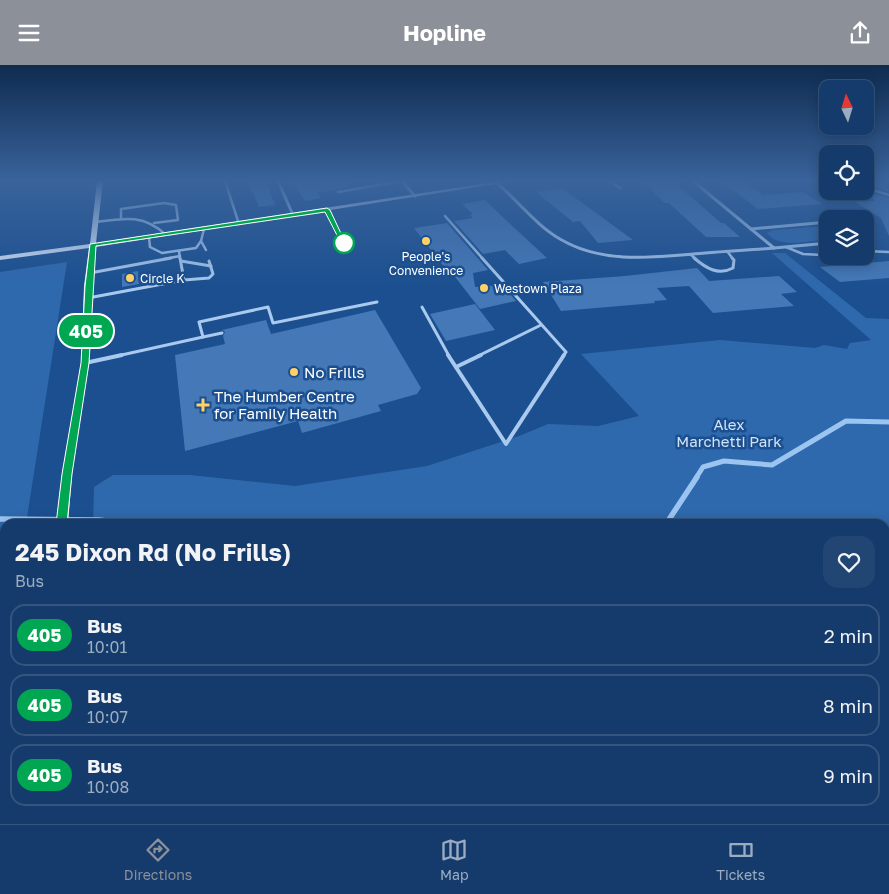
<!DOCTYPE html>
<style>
body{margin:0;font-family:"Golos Text",sans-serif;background:#214673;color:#f1f3f6;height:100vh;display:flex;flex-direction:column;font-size:19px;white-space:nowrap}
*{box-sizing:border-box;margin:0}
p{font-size:16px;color:#9dadc1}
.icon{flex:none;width:28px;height:28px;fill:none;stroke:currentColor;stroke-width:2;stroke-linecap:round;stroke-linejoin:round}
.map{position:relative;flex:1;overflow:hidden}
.panel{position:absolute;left:0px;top:454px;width:890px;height:306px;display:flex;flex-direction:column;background:#143b6b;border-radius:15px 15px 0 0;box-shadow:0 2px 12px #0003,0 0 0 1px #33557e}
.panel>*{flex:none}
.badge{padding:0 10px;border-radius:16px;font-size:18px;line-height:32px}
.needle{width:32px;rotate:356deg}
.tools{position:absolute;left:819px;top:15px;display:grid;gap:10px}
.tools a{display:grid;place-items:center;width:55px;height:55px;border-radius:10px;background:#143b6b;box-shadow:0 2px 12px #0003,0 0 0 1px #33557e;font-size:25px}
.map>.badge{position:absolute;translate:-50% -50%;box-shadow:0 0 0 2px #fff}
.round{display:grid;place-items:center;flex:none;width:52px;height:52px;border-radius:15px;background:#214673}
.headline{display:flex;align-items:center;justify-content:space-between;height:85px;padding:0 15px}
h1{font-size:24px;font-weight:700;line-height:38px}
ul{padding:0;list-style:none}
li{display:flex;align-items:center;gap:15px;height:62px;margin:0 10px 8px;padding:0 5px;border:2px solid #33557e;border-radius:15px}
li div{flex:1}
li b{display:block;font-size:19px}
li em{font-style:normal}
li .badge{min-width:55px;font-weight:700;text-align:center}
header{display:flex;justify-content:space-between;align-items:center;height:65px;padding:0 15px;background:#8c9099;color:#fff;font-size:22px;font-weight:700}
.tab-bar{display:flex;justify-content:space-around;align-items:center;height:70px;border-top:1px solid #33557e;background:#143b6b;font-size:14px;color:#9dadc1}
.tab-bar a{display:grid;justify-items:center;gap:2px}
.tab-bar .active{color:#8c9099}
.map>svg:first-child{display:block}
.green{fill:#2e69ad}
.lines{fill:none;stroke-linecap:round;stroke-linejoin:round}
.stream-far1{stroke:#9cc4f0;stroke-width:5}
.stream{stroke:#9cc4f0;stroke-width:5.5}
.building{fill:#4478b7}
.lane-far3{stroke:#a9c9ee;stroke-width:2.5}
.lane-far2{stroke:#a9c9ee;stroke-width:3}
.lane-far1{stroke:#a9c9ee;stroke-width:4}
.lane{stroke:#a9c9ee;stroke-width:4.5}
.street{stroke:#a9c9ee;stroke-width:3}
.secondary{fill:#d6e6fa;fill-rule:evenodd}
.line{fill:#00a651;stroke:#fff}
.poi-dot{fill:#ffd166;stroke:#1b4f8f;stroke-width:2}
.stop-dot{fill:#fff;stroke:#00a651;stroke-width:2.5}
.labels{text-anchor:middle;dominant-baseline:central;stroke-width:5;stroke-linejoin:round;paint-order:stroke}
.far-poi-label{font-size:12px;fill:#fff;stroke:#1b4f8f;text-anchor:start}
.poi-label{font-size:15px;fill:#fff;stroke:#1b4f8f;text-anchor:start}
.park-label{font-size:15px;fill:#cfe3fa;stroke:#1b4f8f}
</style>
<header><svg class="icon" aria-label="menu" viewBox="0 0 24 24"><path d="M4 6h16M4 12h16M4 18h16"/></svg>Hopline<svg class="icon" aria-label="share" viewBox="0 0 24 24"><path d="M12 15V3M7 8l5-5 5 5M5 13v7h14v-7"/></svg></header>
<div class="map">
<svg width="889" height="759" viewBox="0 0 889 759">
<rect width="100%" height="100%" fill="#1b4f8f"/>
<g class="green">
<path d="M827 161V174C811 176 778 184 767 168L773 165Z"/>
<polygon points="772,188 785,188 866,253 889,254 889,759 79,759 79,755 885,755 885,459 93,459 94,422 113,410 190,410 295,421 427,401 519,371 548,359 598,361 639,351 581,289 720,275 815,283 824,280 847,284 850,278 871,275"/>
<polygon points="67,197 26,459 5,459 5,517 0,517 0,207"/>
</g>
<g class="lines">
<polyline class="stream-far1" points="696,413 703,402 724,396 772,400 846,356 889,357"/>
<g class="stream">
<polyline points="0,454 99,455 132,459"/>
<polyline points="666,459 697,412"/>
</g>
</g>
<g class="building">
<polygon points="248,116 266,116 275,140 259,142"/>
<polygon points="292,116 348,116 348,122 318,128 321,133 305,136"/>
<polygon points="642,116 673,116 721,158 724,158 740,172 706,172 669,138 665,138"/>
<polygon points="721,116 743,116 763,130 803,127 822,139 758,144"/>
<polygon points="867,116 883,116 888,126 872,121"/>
<polygon points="562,123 633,175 598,178 580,156 573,157 536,127"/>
<polygon points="871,128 889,133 889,171 881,153 855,137 874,136"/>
<polygon points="485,135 508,157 547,193 519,199 505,185 483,189 454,156 473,153 470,150 473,149 462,139"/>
<polygon points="447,158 488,205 473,208 475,222 502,220 516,236 480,244 452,208 449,208 414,163"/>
<polygon points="889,196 889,213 840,217 820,202"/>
<polygon points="697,203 709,216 779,211 797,227 781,229 794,241 713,248 689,221 657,223 667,235 654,236 655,238 561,246 543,217 625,211"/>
<polygon points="138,206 139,219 122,222 122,209"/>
<polygon points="475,239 495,265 446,276 430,249"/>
<polygon points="375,245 421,323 417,329 378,340 381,346 302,368 298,356 185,386 175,290 225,279 223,271 225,267 222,265 266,255 271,269"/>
</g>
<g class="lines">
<g class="lane-far3">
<polyline points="225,116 239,159"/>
<polyline points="610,116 620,123"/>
<polyline points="865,119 870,124 889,130"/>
<polyline points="338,127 402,116"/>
<polyline points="327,145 344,178"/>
<polyline points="445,151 483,194"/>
<polyline points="121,154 121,144 164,138 176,140 178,155 154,158"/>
<path d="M96 157C124 153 144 149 166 170"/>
<polyline points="149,173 150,182 162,188 196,183 201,176 204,164"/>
<polyline points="201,176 206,185"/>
<polyline points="786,182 803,189 842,191"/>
<polyline points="179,186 180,194"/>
<polyline points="727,186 733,194"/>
<polyline points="865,186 889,187"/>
<polyline points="690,189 696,194"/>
<polyline points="164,194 180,191"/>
</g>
<g class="lane-far2">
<polyline points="482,193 566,287 563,291"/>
<path d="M694 193C706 203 718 211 733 203L734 195 732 193"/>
<polyline points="181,196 211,201"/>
<polyline points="90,208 171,193"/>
<polyline points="184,215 209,213 213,209 209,196"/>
<polyline points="88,233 184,215 180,193"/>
<polyline points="422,242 449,291"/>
<polyline points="203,272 222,268"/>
<polyline points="117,291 203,272 199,257 268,242 273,258 377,237"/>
<polyline points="478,291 541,260"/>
</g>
<g class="lane-far1">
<polyline points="448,290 506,379 564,290"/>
<polyline points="85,298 122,290"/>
<polyline points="456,302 481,290"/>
</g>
<polyline class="lane" points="0,525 5,524"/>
<g class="street">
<polyline points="278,116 293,150"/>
<polyline points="402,116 415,131"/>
<path d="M497 118C518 136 536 160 560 174 603 200 657 192 705 188 728 186 751 185 774 183L693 116"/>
<polyline points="751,164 828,157"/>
<polyline points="865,166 867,167 865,173"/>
<polyline points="774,183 828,178"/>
</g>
<g class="secondary">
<polygon points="97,116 103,116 96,178 501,116 515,116 96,182 92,221 89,298 72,409 68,459 56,459 62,409 81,298 84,221 89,183 0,195 0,191 90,179"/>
<rect x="27" y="755" width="16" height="4"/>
</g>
</g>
<linearGradient id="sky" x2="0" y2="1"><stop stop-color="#0f2b4f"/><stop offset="0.52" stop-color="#39639b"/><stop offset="1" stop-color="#39639b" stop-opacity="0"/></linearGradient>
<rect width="889" height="222" fill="url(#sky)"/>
<polygon class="line" points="327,143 330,145 346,179 341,178 325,147 96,181 89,298 72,409 67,459 62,463 58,462 56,459 62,409 81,298 85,221 90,179"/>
<g class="poi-dot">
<circle cx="426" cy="176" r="5"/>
<circle cx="130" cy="213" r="5"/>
<circle cx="484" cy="223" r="5"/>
<circle cx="294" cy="307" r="5"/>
<path d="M200.5 332.5h5v5h5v5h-5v5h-5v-5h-5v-5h5z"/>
</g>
<circle class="stop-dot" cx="344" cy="178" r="10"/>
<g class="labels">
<g class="far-poi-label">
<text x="426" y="191" text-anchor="middle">People's<tspan x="426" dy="14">Convenience</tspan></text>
<text x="140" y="213">Circle K</text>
<text x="494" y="223">Westown Plaza</text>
</g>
<g class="poi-label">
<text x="304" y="307">No Frills</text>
<text x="214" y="331">The Humber Centre<tspan x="214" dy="17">for Family Health</tspan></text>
</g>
<g class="park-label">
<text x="729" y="359">Alex<tspan x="729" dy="17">Marchetti Park</tspan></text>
</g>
</g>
</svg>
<div class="tools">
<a><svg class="needle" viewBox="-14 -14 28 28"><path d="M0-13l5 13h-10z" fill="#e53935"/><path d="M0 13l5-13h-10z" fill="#9dadc1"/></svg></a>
<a><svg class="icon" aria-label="locate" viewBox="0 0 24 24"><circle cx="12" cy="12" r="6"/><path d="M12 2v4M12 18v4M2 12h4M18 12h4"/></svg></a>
<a><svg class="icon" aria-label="layers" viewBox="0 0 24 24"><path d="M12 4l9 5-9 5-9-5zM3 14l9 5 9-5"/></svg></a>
</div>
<b class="badge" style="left:86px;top:266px;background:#00a651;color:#fff">405</b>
<section class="panel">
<div class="headline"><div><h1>245 Dixon Rd (No Frills)</h1><p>Bus</p></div><a class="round"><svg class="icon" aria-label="heart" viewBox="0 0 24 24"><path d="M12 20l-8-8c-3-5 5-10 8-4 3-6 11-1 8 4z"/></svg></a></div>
<ul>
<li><span class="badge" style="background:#00a651;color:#fff">405</span><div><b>Bus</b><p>10:01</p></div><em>2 min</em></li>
<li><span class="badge" style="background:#00a651;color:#fff">405</span><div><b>Bus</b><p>10:07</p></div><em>8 min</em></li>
<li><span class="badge" style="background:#00a651;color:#fff">405</span><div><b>Bus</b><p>10:08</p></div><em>9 min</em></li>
</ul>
</section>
</div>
<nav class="tab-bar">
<a class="active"><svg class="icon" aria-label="directions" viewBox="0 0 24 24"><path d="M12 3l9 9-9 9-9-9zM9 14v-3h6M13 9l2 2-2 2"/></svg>Directions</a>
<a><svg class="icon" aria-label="map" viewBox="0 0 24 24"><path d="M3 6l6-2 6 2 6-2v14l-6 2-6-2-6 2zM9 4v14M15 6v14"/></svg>Map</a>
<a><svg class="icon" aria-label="tickets" viewBox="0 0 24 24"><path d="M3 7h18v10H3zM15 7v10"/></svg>Tickets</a>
</nav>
